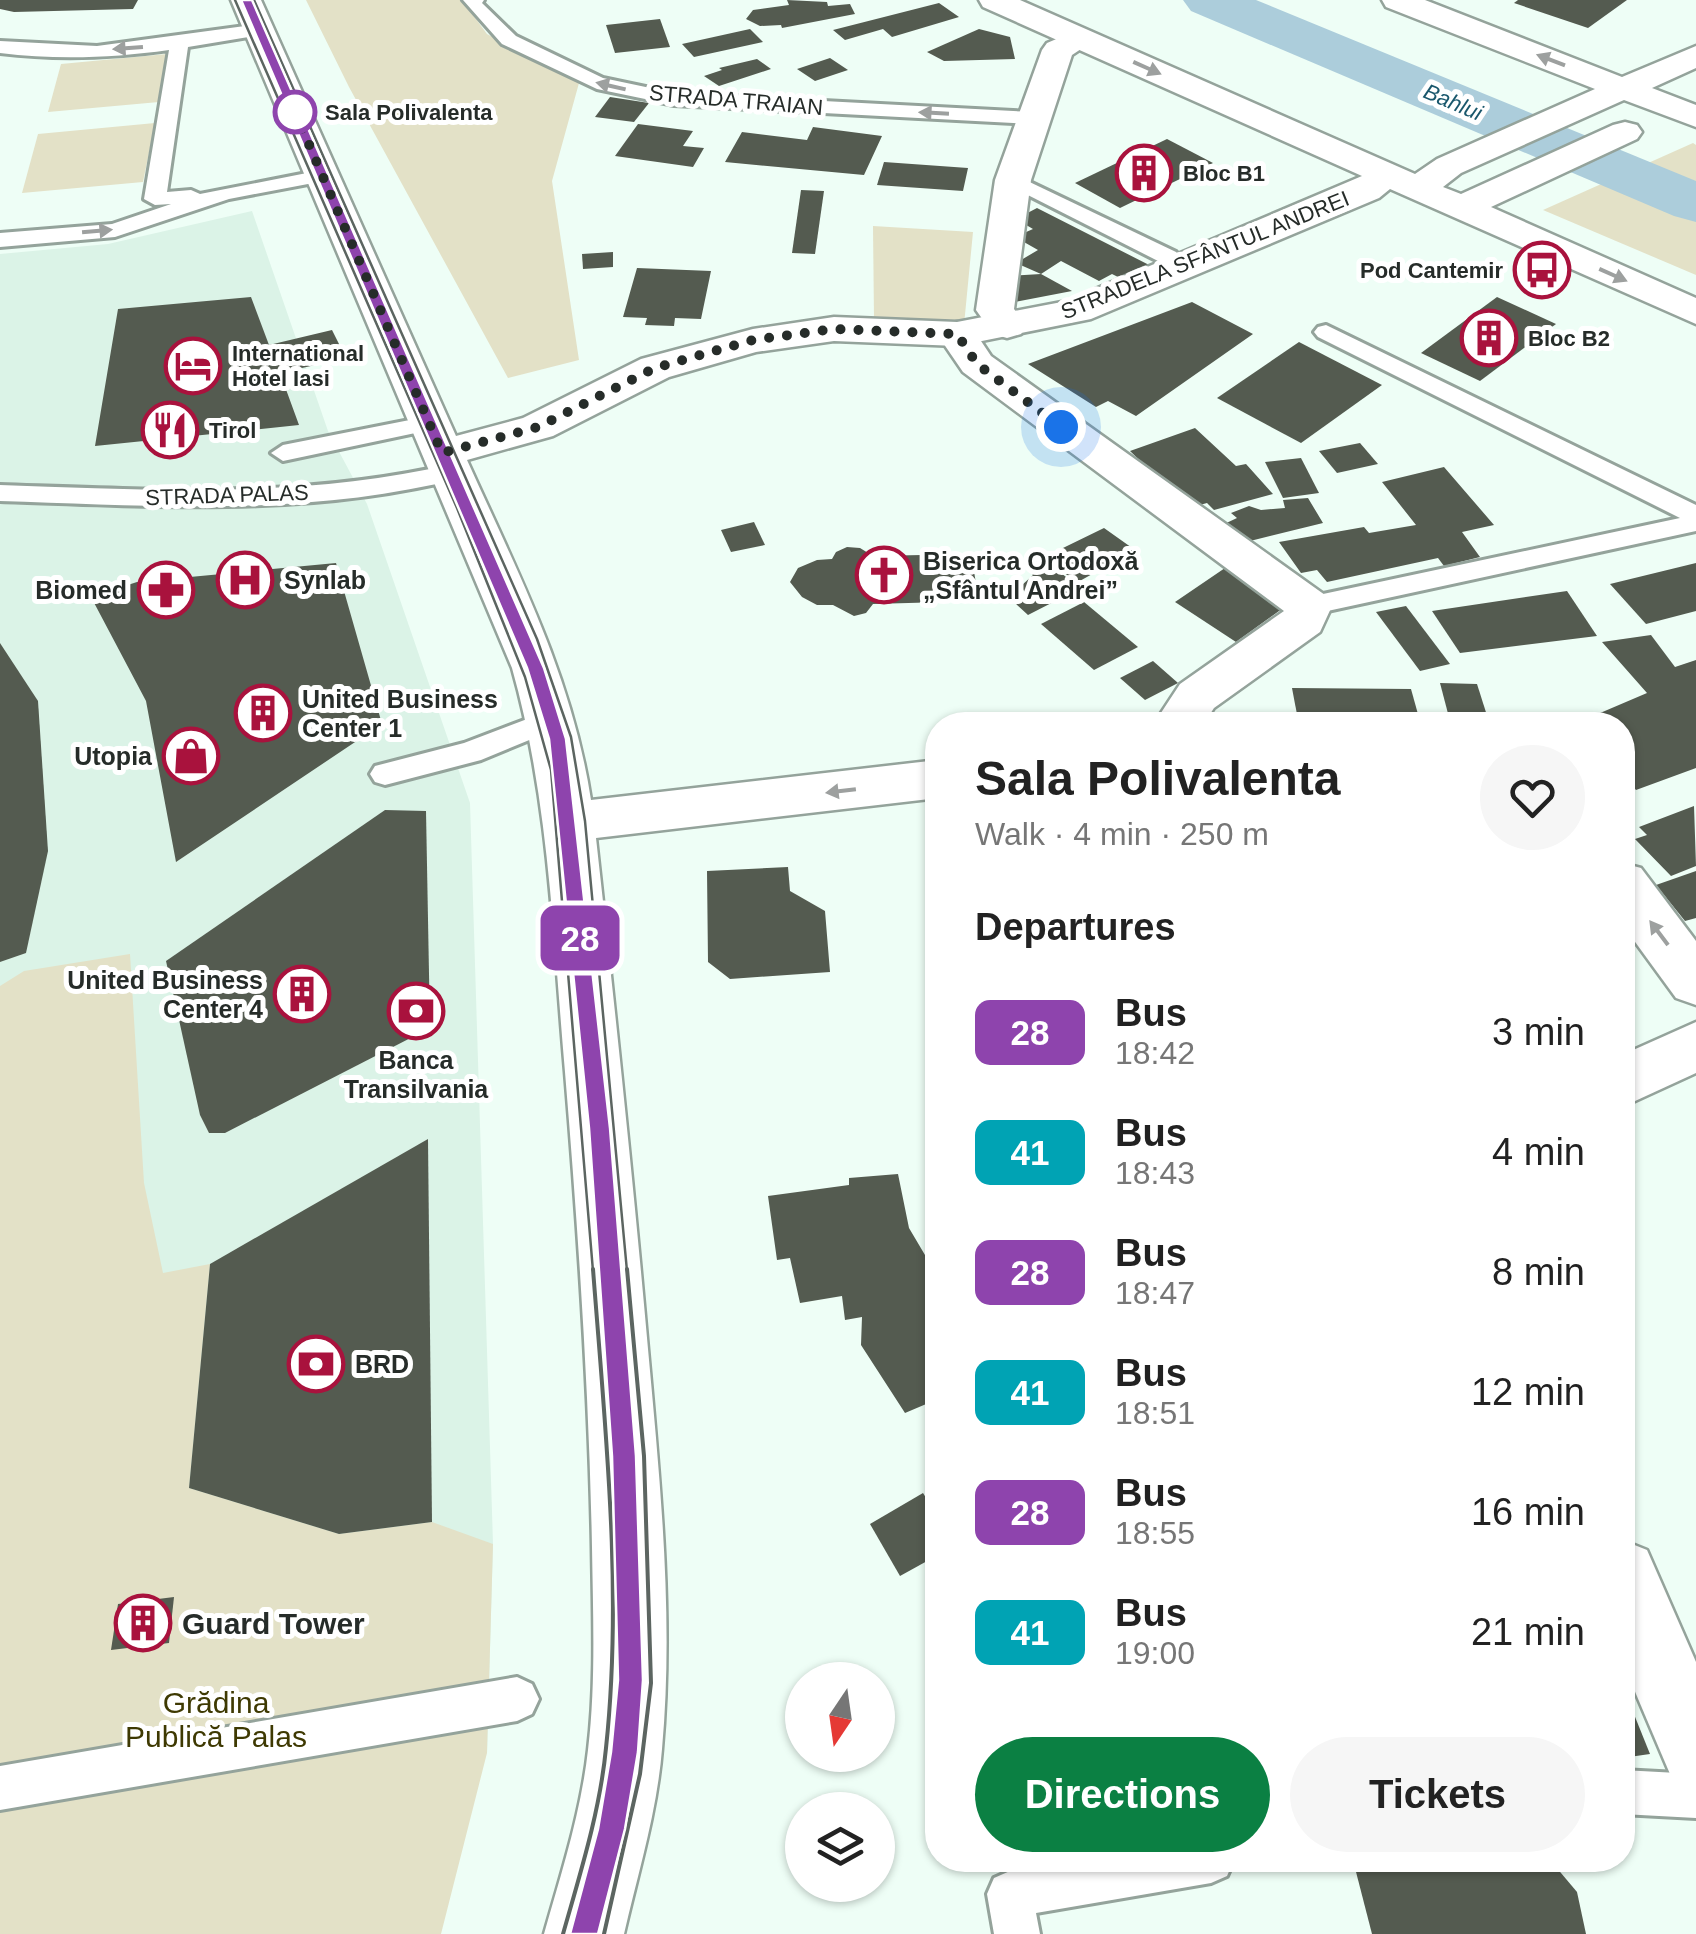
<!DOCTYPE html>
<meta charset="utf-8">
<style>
body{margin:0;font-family:Helvetica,sans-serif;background:#f6f6f6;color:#222;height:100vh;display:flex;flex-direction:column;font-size:38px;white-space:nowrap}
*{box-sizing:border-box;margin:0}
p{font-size:32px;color:#767676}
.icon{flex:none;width:55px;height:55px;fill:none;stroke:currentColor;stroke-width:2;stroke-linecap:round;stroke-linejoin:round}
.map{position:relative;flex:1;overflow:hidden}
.drawer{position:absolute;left:925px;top:712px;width:710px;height:1160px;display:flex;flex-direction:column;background:#fff;border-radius:40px;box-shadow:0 2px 8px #0004}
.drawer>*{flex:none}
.badge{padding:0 20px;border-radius:15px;font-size:35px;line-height:65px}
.needle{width:65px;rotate:193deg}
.fabs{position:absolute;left:785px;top:1662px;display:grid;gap:20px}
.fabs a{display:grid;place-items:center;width:110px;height:110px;border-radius:50%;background:#fff;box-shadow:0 2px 8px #0004;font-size:50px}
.you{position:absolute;width:50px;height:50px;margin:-25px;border:8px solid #fff;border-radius:50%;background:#1a73e8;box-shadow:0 0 0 15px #1a73e833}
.map>.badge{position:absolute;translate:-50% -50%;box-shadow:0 0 0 5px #fff}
h2{padding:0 50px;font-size:38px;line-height:90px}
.round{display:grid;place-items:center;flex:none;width:105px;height:105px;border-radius:52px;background:#f6f6f6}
.headline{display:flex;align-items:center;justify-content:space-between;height:170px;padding:0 50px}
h1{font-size:48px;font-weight:800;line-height:75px}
.cta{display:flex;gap:20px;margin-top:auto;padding:20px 50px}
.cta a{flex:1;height:115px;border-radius:60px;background:#0b8043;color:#fff;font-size:40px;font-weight:800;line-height:115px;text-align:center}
.cta a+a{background:#f6f6f6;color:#222}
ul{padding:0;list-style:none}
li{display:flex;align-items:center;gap:30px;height:120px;padding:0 50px}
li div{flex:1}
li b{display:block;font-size:38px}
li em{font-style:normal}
li .badge{min-width:110px;font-weight:700;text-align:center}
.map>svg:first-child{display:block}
.built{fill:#dbf3e7}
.green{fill:#e3e1c7}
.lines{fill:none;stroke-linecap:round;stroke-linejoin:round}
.river{fill:#accddb;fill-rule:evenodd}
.building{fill:#545b50}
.lane-casing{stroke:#94a39b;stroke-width:6}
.street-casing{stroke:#94a39b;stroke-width:5}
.secondary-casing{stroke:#94a39b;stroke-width:5}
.lane{fill:#fff;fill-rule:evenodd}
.street{fill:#fff;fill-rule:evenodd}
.secondary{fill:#fff;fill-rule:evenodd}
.tram-far1{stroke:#5c6561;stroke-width:2.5}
.tram{stroke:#5c6561;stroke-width:4}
.oneway{fill:#9da09f}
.line{fill:#8e44ad;stroke:#fff;stroke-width:2.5}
.walk{stroke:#262c29;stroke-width:10;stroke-dasharray:0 18}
.stop-dot{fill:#fff;stroke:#8e44ad;stroke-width:5}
.labels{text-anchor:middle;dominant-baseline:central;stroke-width:10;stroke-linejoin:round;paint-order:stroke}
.far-street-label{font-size:22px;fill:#262c29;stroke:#fff}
.far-water-label{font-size:22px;font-style:italic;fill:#19576c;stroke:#fff}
.far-stop-label{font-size:22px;font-weight:bold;fill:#262c29;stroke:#fff;text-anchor:start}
.far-poi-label{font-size:22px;font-weight:bold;fill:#262c29;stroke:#fff;text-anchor:start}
.poi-label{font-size:25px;font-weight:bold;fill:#262c29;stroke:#fff;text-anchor:start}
.near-poi-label{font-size:30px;font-weight:bold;fill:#262c29;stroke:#fff;text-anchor:start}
.near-park-label{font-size:30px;fill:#3e3902;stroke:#fff}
</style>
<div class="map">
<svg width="1696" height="1934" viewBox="0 0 1696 1934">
<rect width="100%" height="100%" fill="#eefef6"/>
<polygon class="built" points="252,211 328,431 367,504 470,803 493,1544 487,1753 40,1814 0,1887 0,254 108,244"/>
<g class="green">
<polygon points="306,0 462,0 487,34 579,83 552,181 579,360 508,378 349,87"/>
<polygon points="167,54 159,102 48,112 61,64"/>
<polygon points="155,123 143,182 22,193 38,134"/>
<polygon points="1693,143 1696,145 1696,275 1543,210"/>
<polygon points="873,226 973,232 964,325 874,319"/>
<polygon points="130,954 144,1183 163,1273 210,1264 189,1488 339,1534 432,1522 493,1544 487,1753 441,1934 0,1934 0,986 24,971"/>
</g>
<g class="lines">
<polygon class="river" points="1183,0 1256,0 1696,181 1696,222 1674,216 1191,11"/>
</g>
<g class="building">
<polygon points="0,0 138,0 133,9 14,12 0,9"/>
<polygon points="787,0 827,2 828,6 850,4 855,14 782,28 781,25 760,26 746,19 753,10 789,5"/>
<polygon points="1518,0 1627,0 1588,28 1514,3"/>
<polygon points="939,3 959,17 892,37 883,29 845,40 833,30"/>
<polygon points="660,19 670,47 615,53 606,25"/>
<polygon points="750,29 763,42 694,57 682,44"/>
<polygon points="979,29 1010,37 1015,59 944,61 927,52"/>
<polygon points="830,58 848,70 815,81 797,69"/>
<polygon points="757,59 771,69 719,86 704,76 722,70 719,68"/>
<polygon points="610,97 649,103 634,122 595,117"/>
<polygon points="638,124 693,131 683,146 704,148 693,167 615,156"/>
<polygon points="813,127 882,136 864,175 725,162 742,132 807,140"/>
<polygon points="1167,139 1213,163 1120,208 1075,183"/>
<polygon points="884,162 968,168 963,191 877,185"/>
<polygon points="801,190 824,191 815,254 792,253"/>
<polygon points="1037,208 1157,269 1130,283 1112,274 1099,281 1061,261 1041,274 1016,263 1038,250 1015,237 1033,229 1016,219"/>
<polygon points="613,252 613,267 583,269 582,254"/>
<polygon points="637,268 711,271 701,319 675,318 674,326 645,325 647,318 623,317"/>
<polygon points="1041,274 1072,291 1005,304 1009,276"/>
<polygon points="251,297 269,345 332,330 346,358 280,373 299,425 95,446 118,309"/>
<polygon points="1497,297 1556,324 1480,381 1421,353"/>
<polygon points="1192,302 1253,334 1136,416 1108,401 1096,407 1028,364"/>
<polygon points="1299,342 1382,385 1301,443 1217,398"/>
<polygon points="1195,428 1236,466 1246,464 1273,494 1214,510 1207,503 1189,508 1130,451"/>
<polygon points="1360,443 1378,464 1337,473 1319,451"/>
<polygon points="1301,458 1319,493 1283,498 1265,462"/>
<polygon points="1444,467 1494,525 1462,532 1480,557 1444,566 1438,558 1327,582 1317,570 1301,573 1279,542 1364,527 1369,533 1416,525 1382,482"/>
<polygon points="1308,498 1323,523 1242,543 1220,526 1237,518 1231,513 1249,506 1261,510 1285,508 1283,500"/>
<polygon points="754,522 765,545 731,552 721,530"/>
<polygon points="1104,528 1135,550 1078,582 1050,564 1071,581 1064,586 1069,594 1028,615 1015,603 1027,596 1021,586 1033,575 1026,566"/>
<polygon points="847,547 860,548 873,556 971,554 979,601 873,604 866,613 854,616 833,605 817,605 802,597 790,582 798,568 817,560 832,559 836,552"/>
<polygon points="336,563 382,724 176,862 146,701 91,597 137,582"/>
<polygon points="1696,563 1696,611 1646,624 1610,584"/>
<polygon points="1225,568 1286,606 1236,642 1175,602"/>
<polygon points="1567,591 1597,636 1460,653 1432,611"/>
<polygon points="1084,602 1138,647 1094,670 1041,624"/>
<polygon points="1406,606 1450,664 1420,671 1376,612"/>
<polygon points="1651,635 1675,667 1696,660 1696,768 1636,790 1622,775 1622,725 1572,725 1647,693 1602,642"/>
<polygon points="0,643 38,701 48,851 26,953 0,962"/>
<polygon points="1153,661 1178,683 1145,700 1120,678"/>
<polygon points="1440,683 1477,684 1490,725 1451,725"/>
<polygon points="1292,688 1411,689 1421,725 1299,725"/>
<polygon points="1694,806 1696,866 1671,876 1635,839 1647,835 1639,827"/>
<polygon points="385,810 426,811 430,1028 225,1133 209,1133 200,1115 166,961"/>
<polygon points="788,867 790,891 825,911 830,972 730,979 708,962 707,871"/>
<polygon points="1696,871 1696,918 1685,921 1656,885"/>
<polygon points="428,1139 432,1522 339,1534 189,1488 210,1264"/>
<polygon points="898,1174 909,1228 938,1277 938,1399 905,1413 861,1345 862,1317 845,1320 842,1296 800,1303 790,1258 777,1260 768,1196 849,1185 849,1178"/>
<polygon points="923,1493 938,1517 938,1555 900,1576 870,1524"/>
<polygon points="174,1597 169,1643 111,1650 118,1604"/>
<polygon points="1622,1687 1623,1687 1650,1754 1622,1758"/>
<polygon points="1418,1860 1550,1860 1577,1892 1586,1934 1372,1934 1355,1868"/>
</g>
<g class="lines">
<g class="lane-casing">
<g id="lane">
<polygon points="463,0 484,0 482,3 516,36 603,78 674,93 1032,112 1042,118 1032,124 674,105 597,89 502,44"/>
<path d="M259 24 266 26V34L188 47 167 192 191 190 200 194 322 170 329 172 332 176 329 180 229 199 115 237 0 247V233L112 224 171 204 155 205 144 199 169 50C112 58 57 60 0 53V41L97 46Z"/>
<polygon points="1013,174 1176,252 1179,257 1176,262 1160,262 1006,184 1003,180"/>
<polygon points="1326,325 1696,505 1696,531 1309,615 1299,613 1295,606 1299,599 1309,597 1680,518 1318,337 1314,332 1318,327"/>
<polygon points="430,416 439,418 442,423 439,428 283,461 271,453 283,445"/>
<path d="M452 464 461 466 465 472 461 478C309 517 155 506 0 501V485C152 490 303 499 452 464Z"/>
<polygon points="551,710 561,713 565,720 561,727 481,760 385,785 375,782 370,774 375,766 464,743"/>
<polygon points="517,1677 532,1684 539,1699 532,1714 517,1721 0,1810 0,1766"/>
<polygon points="1622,1770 1696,1774 1696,1818 1622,1814"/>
<polygon points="1075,1860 1234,1860 1227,1876 1211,1883 1036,1913 1040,1934 994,1934 987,1894 994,1878 1010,1871"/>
</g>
</g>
<g class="street-casing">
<g id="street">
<polygon points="1080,29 1091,32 1096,39 1072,55 1031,180 1014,309 1027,326 1021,334 1007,338 993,334 976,310 995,180 1042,50 1047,43"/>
<polygon points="957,322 971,326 991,356 1325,595 1332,606 1320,632 1214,708 1203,725 1153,725 1180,684 1284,611 963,372 937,334 943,326"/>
<polygon points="1696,1022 1696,1073 1622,1107 1622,1055"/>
<polygon points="1622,1540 1647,1550 1696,1662 1696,1785 1670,1774 1622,1661"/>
</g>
</g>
<g class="secondary-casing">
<g id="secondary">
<path d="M231 0H261L456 436 523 418 641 359 753 329 834 317 957 322 1067 301 1362 176 983 7 979 0H1020L1415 174 1437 159 1595 89 1386 7 1382 0H1425L1622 77 1696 46V68L1652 88 1696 105V127L1624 100 1461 173 1443 187 1461 194 1613 125 1625 122 1637 125 1642 132 1637 139 1491 207 1696 298V324L1390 189 1379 198 1091 319 957 346 834 341 756 352 669 377 553 436 467 460C518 573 572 676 591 800L938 760V798L596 838C615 1009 633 1179 648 1349 660 1481 674 1618 662 1749 657 1812 638 1873 624 1934H544C561 1874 581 1813 588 1750 596 1683 593 1615 592 1547 589 1388 578 1229 565 1072 553 936 549 799 512 668Z"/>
<polygon points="1622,863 1641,868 1696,941 1696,1005 1676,998 1622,924"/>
</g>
</g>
<use href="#lane" class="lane"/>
<use href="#street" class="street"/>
<use href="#secondary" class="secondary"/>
<g class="tram-far1">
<polyline points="235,0 457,508 525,677 551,770 593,1271"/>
<polyline points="254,0 537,639 571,737 585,821 627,1271"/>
</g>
<g class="tram">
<path d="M563 1934C580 1874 600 1811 606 1748 623 1590 605 1427 593 1269"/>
<polyline points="604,1934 640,1774 651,1683 644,1456 627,1269"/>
</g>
</g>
<defs><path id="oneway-solid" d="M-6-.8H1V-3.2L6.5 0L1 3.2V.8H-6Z" transform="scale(2.5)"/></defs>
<g class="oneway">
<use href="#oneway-solid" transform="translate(128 48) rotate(176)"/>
<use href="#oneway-solid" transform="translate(1551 60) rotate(-159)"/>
<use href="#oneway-solid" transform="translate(1147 68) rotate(24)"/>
<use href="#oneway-solid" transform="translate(611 86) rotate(-167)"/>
<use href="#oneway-solid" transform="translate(934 113) rotate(-177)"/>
<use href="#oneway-solid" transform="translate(97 231) rotate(-5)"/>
<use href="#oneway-solid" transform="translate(1613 275) rotate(24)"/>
<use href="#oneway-solid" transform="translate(841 791) rotate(173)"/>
<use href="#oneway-solid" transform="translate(1659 933) rotate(-127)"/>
</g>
<polygon class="line" points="241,0 252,0 544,668 566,739 610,1128 636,1456 643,1680 638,1752 625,1829 598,1934 570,1934 598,1829 611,1752 618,1680 612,1456 589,1128 549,739 527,668"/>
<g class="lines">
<polyline class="walk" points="295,112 442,453 538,427 655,368 753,340 834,329 957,334 977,364 1061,427"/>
</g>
<defs>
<g id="building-ring" transform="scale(2.875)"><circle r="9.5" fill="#fff" stroke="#a9123d" stroke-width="1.5"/><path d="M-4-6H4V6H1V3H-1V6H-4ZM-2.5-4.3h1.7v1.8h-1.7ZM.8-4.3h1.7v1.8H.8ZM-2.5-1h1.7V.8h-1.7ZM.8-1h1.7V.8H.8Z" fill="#a9123d"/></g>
<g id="bus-ring" transform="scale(2.875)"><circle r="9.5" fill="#fff" stroke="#a9123d" stroke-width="1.5"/><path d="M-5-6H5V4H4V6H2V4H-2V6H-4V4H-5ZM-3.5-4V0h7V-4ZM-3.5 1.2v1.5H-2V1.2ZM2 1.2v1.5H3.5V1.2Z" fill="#a9123d"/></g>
<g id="hotel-ring" transform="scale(2.875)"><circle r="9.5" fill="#fff" stroke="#a9123d" stroke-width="1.5"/><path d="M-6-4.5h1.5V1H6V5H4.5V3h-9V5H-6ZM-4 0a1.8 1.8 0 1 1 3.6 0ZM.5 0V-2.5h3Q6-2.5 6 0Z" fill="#a9123d"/></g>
<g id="restaurant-ring" transform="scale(2.875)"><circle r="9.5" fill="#fff" stroke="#a9123d" stroke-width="1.5"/><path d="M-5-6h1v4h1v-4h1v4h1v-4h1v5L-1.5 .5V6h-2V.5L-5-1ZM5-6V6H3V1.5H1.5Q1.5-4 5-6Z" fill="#a9123d"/></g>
<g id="church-ring" transform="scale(2.875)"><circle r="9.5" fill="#fff" stroke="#a9123d" stroke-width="1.5"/><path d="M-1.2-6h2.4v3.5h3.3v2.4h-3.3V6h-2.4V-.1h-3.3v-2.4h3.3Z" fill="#a9123d"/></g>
<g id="hospital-ring" transform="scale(2.875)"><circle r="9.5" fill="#fff" stroke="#a9123d" stroke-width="1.5"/><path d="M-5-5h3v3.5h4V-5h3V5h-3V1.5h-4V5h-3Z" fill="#a9123d"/></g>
<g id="pharmacy-ring" transform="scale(2.875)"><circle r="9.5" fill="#fff" stroke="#a9123d" stroke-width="1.5"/><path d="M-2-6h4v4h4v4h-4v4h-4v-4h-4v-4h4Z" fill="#a9123d"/></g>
<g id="shop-ring" transform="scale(2.875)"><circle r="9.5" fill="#fff" stroke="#a9123d" stroke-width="1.5"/><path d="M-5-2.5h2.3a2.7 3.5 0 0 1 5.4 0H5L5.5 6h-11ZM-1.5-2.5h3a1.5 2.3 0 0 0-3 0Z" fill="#a9123d"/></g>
<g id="bank-ring" transform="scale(2.875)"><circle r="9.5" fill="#fff" stroke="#a9123d" stroke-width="1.5"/><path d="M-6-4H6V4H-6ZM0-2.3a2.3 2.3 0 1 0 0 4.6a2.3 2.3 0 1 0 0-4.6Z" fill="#a9123d"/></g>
</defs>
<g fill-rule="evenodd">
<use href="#building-ring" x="1144" y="173"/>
<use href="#bus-ring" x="1542" y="270"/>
<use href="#building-ring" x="1489" y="338"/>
<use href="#hotel-ring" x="193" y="366"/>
<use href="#restaurant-ring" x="170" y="430"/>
<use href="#church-ring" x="884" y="575"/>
<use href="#hospital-ring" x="245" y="580"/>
<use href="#pharmacy-ring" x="166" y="590"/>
<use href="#building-ring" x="263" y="713"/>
<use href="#shop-ring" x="191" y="756"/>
<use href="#building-ring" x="302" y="994"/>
<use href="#bank-ring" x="416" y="1011"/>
<use href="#bank-ring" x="316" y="1364"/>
<use href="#building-ring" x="143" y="1623"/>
</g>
<circle class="stop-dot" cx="295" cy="112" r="20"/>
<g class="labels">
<g class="far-street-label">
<text transform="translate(736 100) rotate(5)">STRADA TRAIAN</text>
<text transform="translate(1205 255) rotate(-22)">STRADELA SFÂNTUL ANDREI</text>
<text transform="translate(227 495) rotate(-2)">STRADA PALAS</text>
</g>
<g class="far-water-label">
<text transform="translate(1453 102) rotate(23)">Bahlui</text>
</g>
<g class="far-stop-label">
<text x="325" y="112">Sala Polivalenta</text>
</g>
<g class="far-poi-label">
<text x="1183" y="173">Bloc B1</text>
<text x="1503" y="270" text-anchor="end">Pod Cantemir</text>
<text x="1528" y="338">Bloc B2</text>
<text x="232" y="353">International<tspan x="232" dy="25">Hotel Iasi</tspan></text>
<text x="209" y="430">Tirol</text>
</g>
<g class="poi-label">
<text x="923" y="561">Biserica Ortodoxă<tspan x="923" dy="29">„Sfântul Andrei”</tspan></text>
<text x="284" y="580">Synlab</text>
<text x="127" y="590" text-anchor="end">Biomed</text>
<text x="302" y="699">United Business<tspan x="302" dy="29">Center 1</tspan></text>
<text x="152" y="756" text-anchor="end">Utopia</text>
<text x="263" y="980" text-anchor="end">United Business<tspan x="263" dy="29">Center 4</tspan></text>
<text x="416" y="1060" text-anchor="middle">Banca<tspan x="416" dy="29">Transilvania</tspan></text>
<text x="355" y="1364">BRD</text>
</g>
<g class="near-poi-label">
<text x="182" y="1623">Guard Tower</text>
</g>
<g class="near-park-label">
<text x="216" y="1702">Grădina<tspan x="216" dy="34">Publică Palas</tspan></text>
</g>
</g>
</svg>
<div class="fabs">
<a><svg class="needle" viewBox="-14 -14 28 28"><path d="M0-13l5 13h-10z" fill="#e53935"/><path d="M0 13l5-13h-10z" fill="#767676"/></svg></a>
<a><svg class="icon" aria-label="layers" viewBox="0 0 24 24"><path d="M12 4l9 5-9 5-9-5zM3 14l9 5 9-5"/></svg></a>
</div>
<div class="you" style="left:1061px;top:427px"></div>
<b class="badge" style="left:580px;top:938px;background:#8e44ad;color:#fff">28</b>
<section class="drawer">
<div class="headline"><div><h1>Sala Polivalenta</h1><p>Walk · 4 min · 250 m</p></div><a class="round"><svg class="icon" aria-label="heart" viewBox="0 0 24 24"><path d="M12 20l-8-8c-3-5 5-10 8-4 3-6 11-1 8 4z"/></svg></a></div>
<h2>Departures</h2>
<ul>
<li><span class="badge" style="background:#8e44ad;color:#fff">28</span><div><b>Bus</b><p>18:42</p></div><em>3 min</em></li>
<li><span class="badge" style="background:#00a3b4;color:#fff">41</span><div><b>Bus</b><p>18:43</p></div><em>4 min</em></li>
<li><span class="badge" style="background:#8e44ad;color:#fff">28</span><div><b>Bus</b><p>18:47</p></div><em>8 min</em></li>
<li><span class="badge" style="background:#00a3b4;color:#fff">41</span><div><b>Bus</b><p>18:51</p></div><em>12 min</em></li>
<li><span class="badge" style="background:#8e44ad;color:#fff">28</span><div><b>Bus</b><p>18:55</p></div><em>16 min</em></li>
<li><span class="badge" style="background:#00a3b4;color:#fff">41</span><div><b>Bus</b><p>19:00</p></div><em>21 min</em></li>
</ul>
<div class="cta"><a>Directions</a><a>Tickets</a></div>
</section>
</div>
